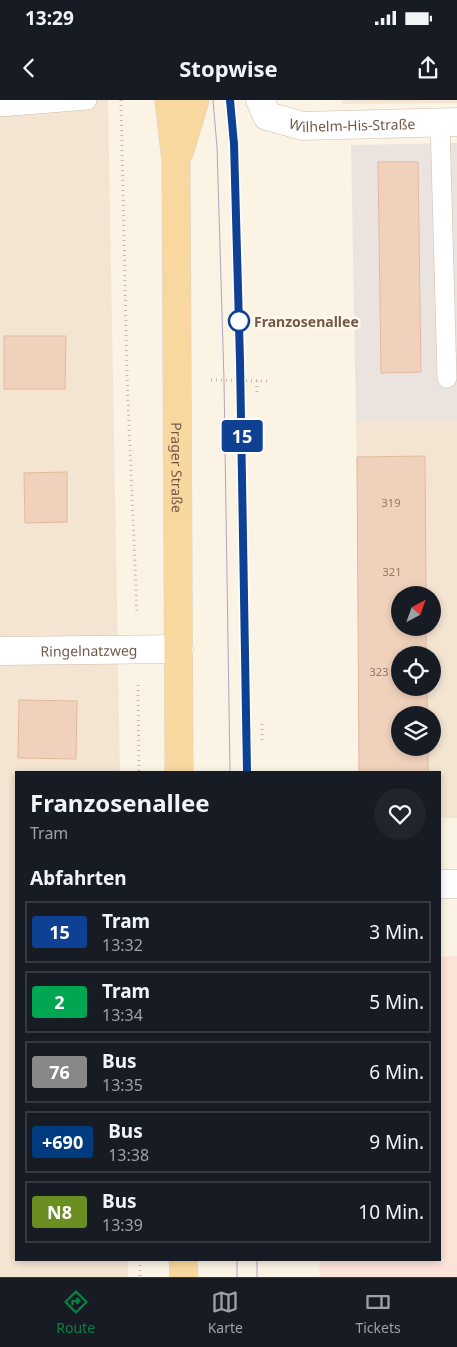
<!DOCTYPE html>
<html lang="de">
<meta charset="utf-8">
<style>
body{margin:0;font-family:"Noto Sans",sans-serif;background:#20242c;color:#f1f3f6;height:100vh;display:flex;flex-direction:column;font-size:19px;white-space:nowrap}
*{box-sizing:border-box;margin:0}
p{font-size:16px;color:#9ea1a6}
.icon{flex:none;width:28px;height:28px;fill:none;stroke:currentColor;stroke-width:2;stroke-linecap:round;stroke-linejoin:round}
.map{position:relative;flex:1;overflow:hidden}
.panel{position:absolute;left:15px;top:671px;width:426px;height:490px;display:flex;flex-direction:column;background:#171b24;border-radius:0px;box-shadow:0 2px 8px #0003}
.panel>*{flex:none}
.badge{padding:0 10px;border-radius:4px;font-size:18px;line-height:32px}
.needle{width:32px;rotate:41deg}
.buttons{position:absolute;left:391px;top:486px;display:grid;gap:10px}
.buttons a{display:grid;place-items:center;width:50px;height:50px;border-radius:50%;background:#171b24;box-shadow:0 2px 8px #0003;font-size:25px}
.map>.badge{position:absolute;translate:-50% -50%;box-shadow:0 0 0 2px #fff}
h2{padding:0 15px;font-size:19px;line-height:45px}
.round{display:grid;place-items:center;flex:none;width:52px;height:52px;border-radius:26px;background:#20242c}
.summary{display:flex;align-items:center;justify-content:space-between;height:85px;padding:0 15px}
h1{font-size:24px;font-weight:700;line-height:38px}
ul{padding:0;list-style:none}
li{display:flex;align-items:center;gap:15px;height:62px;margin:0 10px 8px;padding:0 5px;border:2px solid #363941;border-radius:0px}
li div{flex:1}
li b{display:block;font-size:19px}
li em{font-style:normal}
li .badge{min-width:55px;font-weight:700;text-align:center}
.status{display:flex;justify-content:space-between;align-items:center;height:35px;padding:0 25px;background:#171b24;direction:ltr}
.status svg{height:14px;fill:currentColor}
header{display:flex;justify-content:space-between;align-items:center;height:65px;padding:0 15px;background:#171b24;font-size:22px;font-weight:700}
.tabs{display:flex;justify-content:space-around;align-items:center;height:70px;border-top:1px solid #363941;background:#171b24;font-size:14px;color:#9ea1a6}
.tabs a{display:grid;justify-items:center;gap:2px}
.tabs .active{color:#0b8043}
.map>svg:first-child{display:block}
.residential{fill:#f3e5d2;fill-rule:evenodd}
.commercial{fill:#fce3d7}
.industrial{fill:#ebe4de}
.building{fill:#f0d2bc;stroke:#e2b99d}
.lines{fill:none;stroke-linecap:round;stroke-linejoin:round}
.lane-casing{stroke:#cfbdad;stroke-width:20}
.street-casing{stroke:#cfbdad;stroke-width:29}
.primary-casing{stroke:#dbd4d0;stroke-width:29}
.path{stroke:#d5b59f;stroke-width:3;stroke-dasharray:1 4;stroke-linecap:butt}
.lane{stroke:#fff;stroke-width:19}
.street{stroke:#fff;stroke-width:28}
.primary{stroke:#f8d89e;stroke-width:28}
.tram{stroke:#b5a3c4;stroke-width:1}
.line-casing{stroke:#fff;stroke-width:11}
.line{stroke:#0e4094;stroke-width:8}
.stop-dot{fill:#fff;stroke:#0e4094;stroke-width:2.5}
.labels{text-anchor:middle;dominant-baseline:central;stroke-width:5;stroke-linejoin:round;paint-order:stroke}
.number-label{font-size:11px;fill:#927766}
.street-label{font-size:14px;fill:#73594a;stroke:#fff7ea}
.stop-label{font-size:14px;font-weight:bold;fill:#73594a;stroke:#fff7ea;text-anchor:start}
</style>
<div class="status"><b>13:29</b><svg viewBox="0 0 49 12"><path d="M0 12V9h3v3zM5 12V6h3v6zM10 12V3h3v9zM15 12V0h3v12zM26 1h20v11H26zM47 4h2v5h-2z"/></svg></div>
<header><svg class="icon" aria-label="back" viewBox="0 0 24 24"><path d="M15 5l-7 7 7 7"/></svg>Stopwise<svg class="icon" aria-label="share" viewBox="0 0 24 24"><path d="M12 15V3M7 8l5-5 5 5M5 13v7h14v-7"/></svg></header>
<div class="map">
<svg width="457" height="1177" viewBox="0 0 457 1177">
<rect width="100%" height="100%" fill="#fbf3e4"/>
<g class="residential">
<polygon points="0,0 108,0 120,672 16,672 16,1160 128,1160 128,1177 0,1177"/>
<polygon points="342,0 457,0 457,3 342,4"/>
<path d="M457 321V718H440V672H360L356 322ZM400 495H432V528H400ZM400 555H432V588H400ZM400 615H432V648H400Z"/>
</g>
<polygon class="commercial" points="457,856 457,1177 320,1177 319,1160 440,1160 440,857"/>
<polygon class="industrial" points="457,43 457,321 356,322 351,45"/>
<g class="building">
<polygon points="378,62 418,62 421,272 381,273"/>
<polygon points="4,236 66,236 65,289 4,289"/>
<polygon points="425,356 426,495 400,495 400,528 426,528 426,555 400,555 400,588 427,588 427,615 400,615 400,648 428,648 428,672 359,672 357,357"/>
<polygon points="67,372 67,422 25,423 24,373"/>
<polygon points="19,600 77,601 76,659 18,658"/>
</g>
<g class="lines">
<g class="lane-casing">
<g id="lane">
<polyline points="0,7 87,0"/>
<polyline points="440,22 447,278"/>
</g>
</g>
<g class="street-casing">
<g id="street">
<path id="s1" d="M260 0 267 16 303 26 457 22"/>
<path id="s2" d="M0 551 179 549"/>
<polyline points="440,784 457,784"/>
</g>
</g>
<g class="primary-casing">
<g id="primary">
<path id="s3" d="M169 0 176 61 179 672"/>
<polyline points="180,50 195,0"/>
<polyline points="183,1160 184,1177"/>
</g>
</g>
<g class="path">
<polyline points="121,0 127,276 137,514"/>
<polyline points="211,280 268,281"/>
<polyline points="257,281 257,295"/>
<polyline points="138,585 139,672"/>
<polyline points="262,624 262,640"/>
<polyline points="140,1160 140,1177"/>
</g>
<use href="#lane" class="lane"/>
<use href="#street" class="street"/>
<use href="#primary" class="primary"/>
<g class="tram">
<polyline points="213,0 217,47 224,280 230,672"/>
<polyline points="230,0 234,44 241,281 247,672"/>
<polyline points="237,1160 237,1177"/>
<polyline points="257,1160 257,1177"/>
</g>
</g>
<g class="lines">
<g class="line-casing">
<polyline id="line" points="230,0 234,44 240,261 247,672"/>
</g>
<use href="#line" class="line"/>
</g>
<circle class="stop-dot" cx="239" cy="221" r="10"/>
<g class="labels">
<g class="number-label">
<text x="391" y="402">319</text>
<text x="392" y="471">321</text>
<text x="379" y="571">323</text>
</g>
<g class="street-label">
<text stroke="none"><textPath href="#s1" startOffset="104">Wilhelm-His-Straße</textPath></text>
<text stroke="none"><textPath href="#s3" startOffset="368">Prager Straße</textPath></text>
<text stroke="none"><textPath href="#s2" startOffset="89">Ringelnatzweg</textPath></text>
</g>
<g class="stop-label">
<text x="254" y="221">Franzosenallee</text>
</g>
</g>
</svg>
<div class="buttons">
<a><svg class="needle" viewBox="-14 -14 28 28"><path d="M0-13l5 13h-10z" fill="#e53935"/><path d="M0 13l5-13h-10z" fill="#9ea1a6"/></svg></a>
<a><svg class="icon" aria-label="locate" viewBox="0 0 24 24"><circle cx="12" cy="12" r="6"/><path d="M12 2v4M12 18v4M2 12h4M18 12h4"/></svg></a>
<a><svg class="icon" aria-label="layers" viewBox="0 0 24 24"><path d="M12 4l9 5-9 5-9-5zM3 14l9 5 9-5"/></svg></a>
</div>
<b class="badge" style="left:242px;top:336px;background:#0e4094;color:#fff">15</b>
<section class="panel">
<div class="summary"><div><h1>Franzosenallee</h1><p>Tram</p></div><a class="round"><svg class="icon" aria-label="heart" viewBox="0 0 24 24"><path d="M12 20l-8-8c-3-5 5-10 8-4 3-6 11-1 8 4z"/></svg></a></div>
<h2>Abfahrten</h2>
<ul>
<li><span class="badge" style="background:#0e4094;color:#fff">15</span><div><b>Tram</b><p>13:32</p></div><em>3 Min.</em></li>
<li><span class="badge" style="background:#00a651;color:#fff">2</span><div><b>Tram</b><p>13:34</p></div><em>5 Min.</em></li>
<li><span class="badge" style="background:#888;color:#fff">76</span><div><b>Bus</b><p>13:35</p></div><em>6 Min.</em></li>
<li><span class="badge" style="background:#003b80;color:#fff">+690</span><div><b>Bus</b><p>13:38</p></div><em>9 Min.</em></li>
<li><span class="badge" style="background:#6b8e23;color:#fff">N8</span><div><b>Bus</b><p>13:39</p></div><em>10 Min.</em></li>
</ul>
</section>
</div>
<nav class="tabs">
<a class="active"><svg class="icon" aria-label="directions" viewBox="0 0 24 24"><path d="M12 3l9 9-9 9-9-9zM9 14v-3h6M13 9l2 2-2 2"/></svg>Route</a>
<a><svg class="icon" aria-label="map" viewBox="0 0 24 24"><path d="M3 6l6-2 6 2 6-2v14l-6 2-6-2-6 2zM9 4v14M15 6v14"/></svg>Karte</a>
<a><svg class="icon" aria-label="tickets" viewBox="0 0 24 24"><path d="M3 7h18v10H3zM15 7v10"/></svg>Tickets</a>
</nav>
